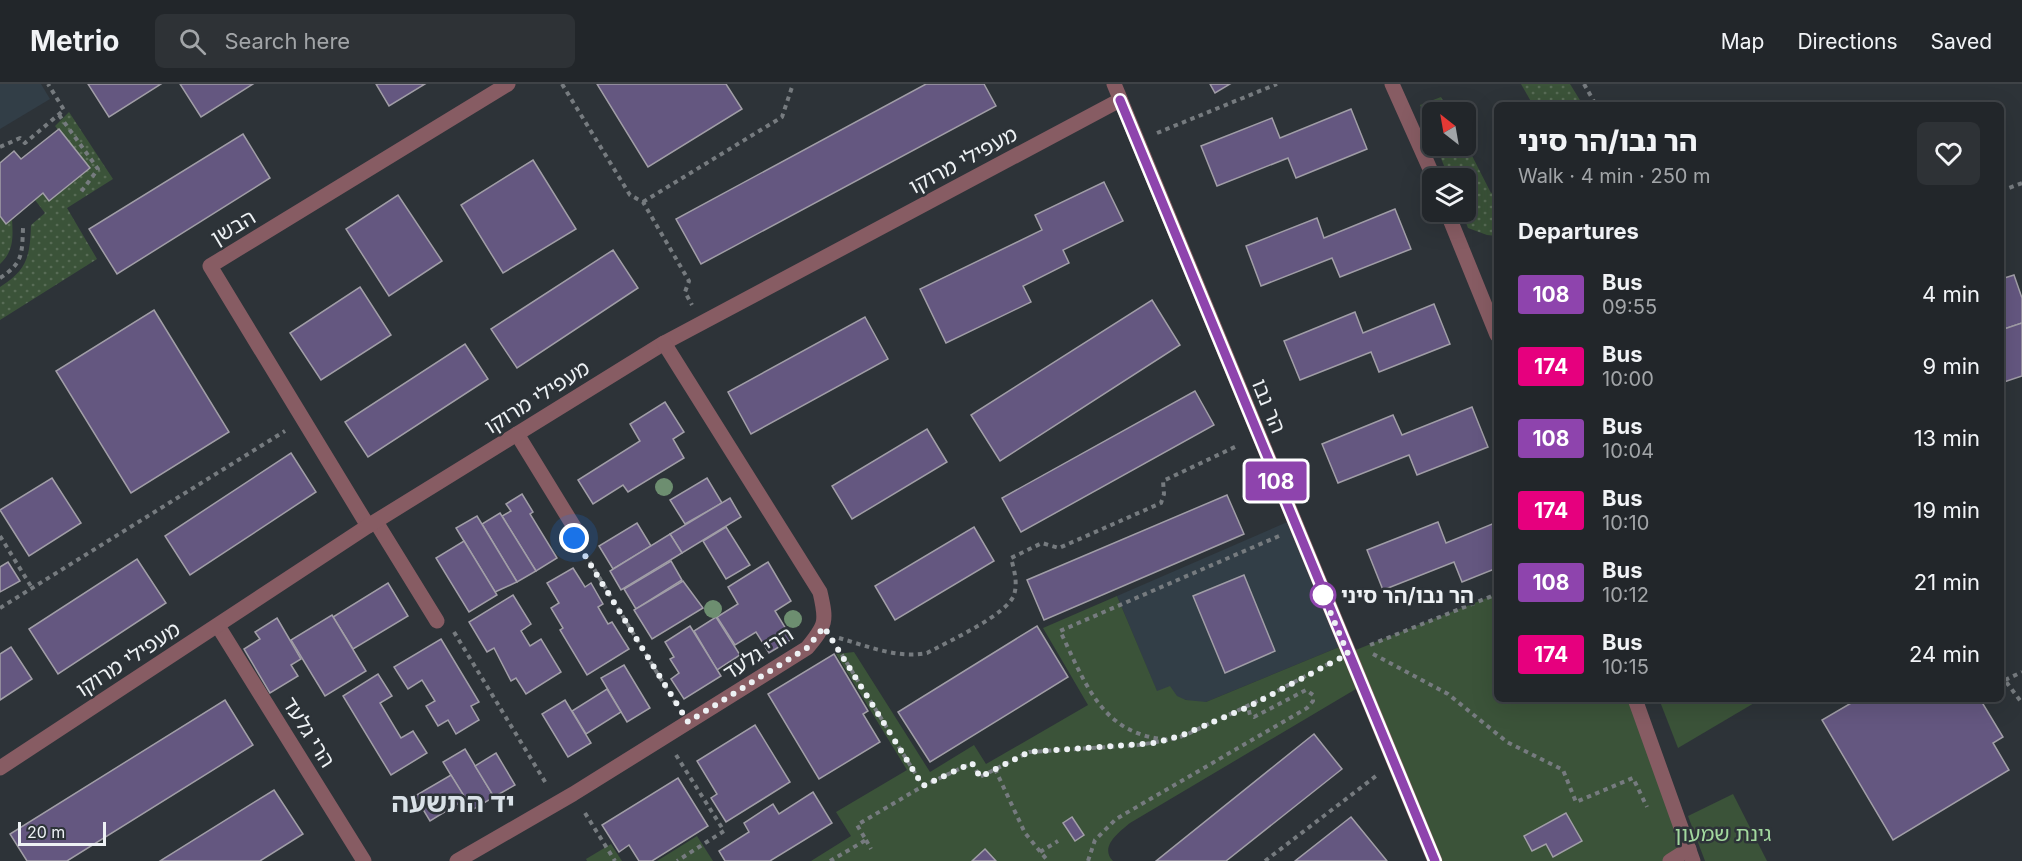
<!DOCTYPE html>
<meta charset="utf-8">
<style>
body{margin:0;font-family:Inter,"Noto Sans Hebrew",sans-serif;background:#2e3236;color:#f1f3f6;height:100vh;display:flex;flex-direction:column;font-size:22px;white-space:nowrap}
*{box-sizing:border-box;margin:0}
p{font-size:20px;color:#a2a5a8}
.icon{flex:none;width:33px;height:33px;fill:none;stroke:currentColor;stroke-width:2;stroke-linecap:round;stroke-linejoin:round}
.map{position:relative;flex:1;overflow:hidden}
.details{position:absolute;left:1494px;top:18px;width:510px;height:600px;display:flex;flex-direction:column;background:#22262a;border-radius:9px;box-shadow:0 6px 24px #0002,0 0 0 2px #3f4347}
.details>*{flex:none}
.badge{padding:0 12px;border-radius:4px;font-size:21px;line-height:39px}
.needle{width:39px;rotate:329deg}
.buttons{position:absolute;left:1422px;top:18px;display:grid;gap:12px}
.buttons a{display:grid;place-items:center;width:54px;height:54px;border-radius:9px;background:#22262a;box-shadow:0 6px 24px #0002,0 0 0 2px #3f4347;font-size:30px}
.scale{position:absolute;left:18px;bottom:15px;width:88px;box-sizing:border-box;padding-left:6px;border:3px solid #edf1f4;border-top:0;font-size:16px;line-height:21px;white-space:nowrap;color:#edf1f4;-webkit-text-stroke:4px #2d3338;paint-order:stroke}
.you{position:absolute;width:30px;height:30px;margin:-15px;border:4px solid #fff;border-radius:50%;background:#1a73e8;box-shadow:0 0 0 9px #1a73e833}
.map>.badge{position:absolute;translate:-50% -50%;box-shadow:0 0 0 3px #fff}
h2{padding:0 24px;font-size:22px;line-height:54px}
.round{display:grid;place-items:center;flex:none;width:63px;height:63px;border-radius:9px;background:#2e3236}
.headline{display:flex;align-items:center;justify-content:space-between;height:102px;padding:0 24px}
h1{font-size:28px;font-weight:800;line-height:45px}
ul{padding:0;list-style:none}
li{display:flex;align-items:center;gap:18px;height:72px;padding:0 24px}
li div{flex:1}
li b{display:block;font-size:22px}
li em{font-style:normal}
li .badge{min-width:66px;font-weight:700;text-align:center}
header{display:flex;align-items:center;gap:36px;box-sizing:border-box;height:84px;padding:0 30px;background:#22262a;border-bottom:2px solid #3f4347}
header strong{font-size:28px}
nav{display:flex;gap:33px;margin-inline-start:auto;font-size:21px}
.search{width:420px;height:54px;background:#2e3236;display:flex;align-items:center;gap:15px;box-sizing:border-box;padding:0 21px;border-radius:9px;color:#a2a5a8;font-size:22px}
.map>svg:first-child{display:block}
.built{fill:#323e47}
.grass{fill:url(#grass-dots)}
.park{fill:#3b5339}
.building{fill:#645780;stroke:#a19ea7;stroke-width:1.5}
.lines{fill:none;stroke-linecap:round;stroke-linejoin:round}
.path{stroke:#767b7f;stroke-width:4;stroke-dasharray:4.5 4.5;stroke-linecap:butt}
.minor{stroke:#875c63;stroke-width:15}
.tree{fill:#6d8e70}
.line-casing{stroke:#fff;stroke-width:14}
.line{stroke:#8e44ad;stroke-width:9}
.walk{stroke:#edf1f4;stroke-width:6;stroke-dasharray:0 10.8}
.stop-dot{fill:#fff;stroke:#8e44ad;stroke-width:3}
.labels{text-anchor:middle;dominant-baseline:central;stroke-width:5;stroke-linejoin:round;paint-order:stroke}
.street-label{font-size:21px;fill:#edf1f4;stroke:#2d3338}
.stop-label{font-size:21px;font-weight:bold;fill:#edf1f4;stroke:#2d3338;text-anchor:start}
.park-label{font-size:21px;fill:#a2d89e;stroke:#2d3338}
.district-label{font-size:27px;font-weight:bold;fill:#d9e1e7;stroke:#2d3338}
</style>
<header>
<strong>Metrio</strong>
<div class="search"><svg class="icon" aria-label="search" viewBox="0 0 24 24"><circle cx="10" cy="10" r="6"/><path d="M15 15l6 6"/></svg>Search here</div>
<nav><a>Map</a><a>Directions</a><a>Saved</a></nav>
</header>
<div class="map">
<svg width="2022" height="777" viewBox="0 0 2022 777">
<defs>
<pattern id="grass-dots" width="8" height="8" patternUnits="userSpaceOnUse" patternTransform="scale(1.5)"><rect width="8" height="8" fill="#3b5339"/><path d="M2 2h.1M6 6h.1" fill="none" stroke="#586c56" stroke-width="1.8" stroke-linecap="round"/></pattern>
</defs>
<rect width="100%" height="100%" fill="#2d3338"/>
<g class="built">
<polygon points="0,0 41,0 50,15 0,45"/>
<polygon points="1292,436 1344,561 1206,618 1194,618 1157,608 1117,512"/>
</g>
<g class="grass">
<polygon points="1521,0 1570,0 1583,21 1533,21"/>
<polygon points="1441,13 1449,28 1432,28 1432,54 1420,21"/>
<path d="M69 28 113 95 67 124 97 175 0 236V203C27 186 30 173 31 141L45 129 35 116 43 109 49 116 90 84 55 42Z"/>
<polygon points="1466,60 1491,109 1497,106 1497,152 1487,151 1468,144 1462,128 1466,128 1466,94 1449,94 1436,62"/>
<path d="M0 132 6 139 12 135C13 153 14 167 0 180Z"/>
</g>
<g class="park">
<path d="M1497 510V615H1635L1689 765 1670 777H1435L1361 602 1130 739C1119 748 1099 763 1113 777H811L851 752 836 728 907 686 836 570 854 568 930 688 974 661 986 680 1088 621 1043 544 1117 512 1157 607 1170 602 1177 612 1186 616 1206 618 1344 561 1348 569Z"/>
<polygon points="1659,615 1761,615 1678,664"/>
<polygon points="1733,710 1767,777 1705,777 1688,732"/>
<polygon points="697,752 713,777 657,777"/>
<polygon points="611,760 622,777 587,777 586,775"/>
</g>
<g class="building">
<polygon points="88,0 161,0 109,33"/>
<polygon points="180,0 253,0 201,33"/>
<polygon points="376,0 425,0 389,22"/>
<polygon points="597,0 726,0 742,25 648,83"/>
<polygon points="926,0 984,0 996,22 701,180 676,135"/>
<polygon points="1210,0 1230,0 1215,9"/>
<polygon points="1351,25 1367,65 1296,94 1288,74 1217,102 1201,62 1272,34 1280,54"/>
<polygon points="59,45 90,84 49,117 43,109 6,140 0,132 0,79 14,67 21,75"/>
<polygon points="243,50 270,94 117,190 89,145"/>
<polygon points="533,76 576,145 503,189 461,121"/>
<polygon points="1104,98 1123,137 1063,166 1069,179 1023,202 1031,218 946,259 920,205 1042,146 1035,131"/>
<polygon points="398,111 442,177 389,212 346,145"/>
<polygon points="1395,125 1411,165 1340,193 1332,174 1261,202 1246,162 1317,134 1324,154"/>
<polygon points="613,166 638,204 517,284 491,245"/>
<polygon points="2014,191 2022,214 2022,239 2001,246 2001,195"/>
<polygon points="360,203 391,251 321,296 290,249"/>
<polygon points="1152,216 1180,261 1000,377 971,331"/>
<polygon points="1434,220 1450,260 1379,288 1371,268 1300,296 1284,257 1355,228 1363,249"/>
<polygon points="154,226 229,348 131,409 56,287"/>
<polygon points="865,233 888,275 751,350 728,308"/>
<polygon points="2022,239 2022,292 2001,299 2001,246"/>
<polygon points="465,260 488,295 368,373 345,338"/>
<polygon points="1195,307 1214,341 1021,448 1002,414"/>
<polygon points="665,318 684,348 673,355 684,374 628,408 623,401 593,420 578,396 640,357 630,340"/>
<polygon points="1472,323 1488,363 1417,391 1409,371 1338,399 1322,360 1393,331 1402,351"/>
<polygon points="927,345 947,378 852,435 832,402"/>
<polygon points="291,369 316,408 190,491 165,452"/>
<polygon points="52,394 81,439 29,472 0,426"/>
<polygon points="707,394 722,419 685,440 670,416"/>
<polygon points="522,410 533,428 530,430 557,474 536,487 502,432 511,427 506,420"/>
<polygon points="1227,411 1244,450 1044,536 1027,496"/>
<polygon points="730,414 741,433 682,469 670,450"/>
<polygon points="500,429 536,487 517,498 482,440"/>
<polygon points="477,432 517,498 495,508 456,444"/>
<polygon points="1438,438 1446,459 1497,438 1497,484 1462,498 1454,478 1383,506 1367,466"/>
<polygon points="637,439 651,462 613,485 599,462"/>
<polygon points="726,443 750,481 726,495 703,457"/>
<polygon points="974,443 994,477 895,536 875,502"/>
<polygon points="670,450 682,469 621,506 610,487"/>
<polygon points="464,457 497,511 469,528 436,474"/>
<polygon points="137,475 166,519 58,590 29,545"/>
<polygon points="671,477 682,496 636,525 624,505"/>
<polygon points="8,478 20,497 0,508 0,483"/>
<polygon points="768,478 791,517 775,527 792,555 769,569 756,548 735,561 717,533 738,520 728,503"/>
<polygon points="573,484 585,503 591,499 603,520 598,523 608,540 612,538 629,565 587,591 560,546 563,544 551,524 559,519 547,499"/>
<polygon points="1244,491 1275,567 1225,589 1193,512"/>
<polygon points="683,497 703,524 652,555 634,526"/>
<polygon points="388,499 408,532 353,565 333,533"/>
<polygon points="513,511 531,540 521,547 530,562 541,555 561,588 526,610 516,594 511,597 494,564 487,568 469,538"/>
<polygon points="332,531 366,587 325,612 291,556"/>
<polygon points="716,533 740,571 717,586 694,547"/>
<polygon points="277,534 301,575 291,581 298,592 270,609 244,565 260,555 255,548"/>
<polygon points="690,542 721,592 684,615 671,595 679,589 670,575 674,573 665,558"/>
<polygon points="1037,542 1068,593 930,678 898,628"/>
<polygon points="441,555 479,618 471,622 479,636 456,650 448,636 438,642 426,622 435,617 422,596 408,605 394,583"/>
<polygon points="11,563 32,595 0,616 0,570"/>
<polygon points="834,570 868,627 863,630 880,658 819,695 768,610"/>
<polygon points="624,581 650,624 627,638 601,594"/>
<polygon points="378,590 392,612 380,619 401,654 413,647 427,669 391,691 343,612"/>
<polygon points="607,605 621,628 586,650 572,627"/>
<polygon points="1858,615 1980,615 2003,653 1993,659 2009,686 1893,756 1822,636"/>
<polygon points="225,616 253,661 67,777 27,777 10,750"/>
<polygon points="565,616 591,659 568,673 542,630"/>
<polygon points="755,641 790,698 726,738 711,714 717,710 697,677"/>
<polygon points="1314,650 1342,685 1226,777 1156,777"/>
<polygon points="465,665 494,713 472,726 443,678"/>
<polygon points="496,669 515,701 494,713 475,682"/>
<polygon points="451,691 466,715 430,737 415,712"/>
<polygon points="678,694 708,742 652,777 639,777 629,761 619,768 602,741"/>
<polygon points="274,706 303,750 260,777 160,777"/>
<polygon points="813,708 832,739 770,777 725,777 719,767 749,748 744,739 773,720 779,730"/>
<polygon points="1566,729 1582,757 1553,773 1546,760 1532,767 1524,752"/>
<polygon points="1072,733 1084,751 1075,757 1063,739"/>
<polygon points="1351,733 1387,777 1295,777"/>
<polygon points="985,765 996,777 972,777"/>
</g>
<g class="lines">
<g class="path">
<polyline points="562,0 630,111 643,118 689,197 685,208 692,221"/>
<polyline points="1584,0 1596,21"/>
<polyline points="59,31 98,85 81,108"/>
<polyline points="1157,49 1277,0"/>
<polyline points="0,63 20,54 25,59 64,26 48,0"/>
<polyline points="2001,107 2022,99"/>
<polyline points="643,118 782,33 793,0"/>
<path d="M0 194C23 179 22 170 23 144"/>
<polyline points="0,452 32,504"/>
<path d="M1279 452 1060 547C1075 577 1089 616 1116 637 1129 648 1155 657 1172 655 1185 653 1199 644 1211 639 1251 621 1291 600 1330 579"/>
<polyline points="585,470 676,620"/>
<polyline points="0,524 285,347"/>
<polyline points="454,548 547,701"/>
<path d="M839 554C867 562 898 575 927 569 947 558 1007 531 1014 511 1018 498 1014 486 1011 474L1042 459 1059 464 1161 419 1164 410 1163 397 1239 361"/>
<polyline points="1370,561 1497,510"/>
<polyline points="837,563 923,702"/>
<polyline points="1373,570 1448,610 1507,658 1563,686 1576,718 1633,694 1647,723"/>
<polyline points="2001,591 2022,619"/>
<polyline points="2005,596 2022,588"/>
<polyline points="676,671 724,747 677,777"/>
<polyline points="995,685 1025,749 1048,777"/>
<polyline points="585,729 615,777"/>
<polyline points="866,756 871,765"/>
<polyline points="1040,768 1058,757"/>
<polyline points="830,777 866,756 857,741 923,702 972,679 980,693 1029,668 1139,661 1168,656"/>
<polyline points="1088,777 1095,756 1116,735 1307,624 1313,617 1313,611 1306,606 1254,633 1250,631 1248,623"/>
<polyline points="1265,777 1376,692"/>
</g>
<g class="minor">
<polyline points="1114,0 1435,777"/>
<polyline points="1392,0 1434,94"/>
<polyline points="1447,128 1497,251"/>
<polyline points="517,350 579,451"/>
<polyline points="376,438 437,537"/>
<polyline points="368,442 210,182 508,0"/>
<polyline points="218,542 364,777"/>
<polyline points="1635,615 1693,777"/>
<polyline points="0,684 368,442 664,259 1120,16"/>
<path d="M457 777 573 710 807 564C826 541 827 538 820 508L664 259"/>
<polyline points="1670,777 1689,765"/>
</g>
</g>
<g class="tree">
<circle cx="664" cy="403" r="9"/>
<circle cx="713" cy="525" r="9"/>
<circle cx="793" cy="535" r="9"/>
</g>
<g class="lines">
<g class="line-casing">
<polyline id="line" points="1120,16 1435,777"/>
</g>
<use href="#line" class="line"/>
<polyline class="walk" points="574,454 688,638 807,564 824,543 923,702 972,679 980,693 1029,668 1155,659 1183,651 1248,623 1348,570 1323,511"/>
</g>
<circle class="stop-dot" cx="1323" cy="511" r="12"/>
<g class="labels">
<g class="street-label">
<text transform="translate(963 76) rotate(-28)">מעפילי מרוקו</text>
<text transform="translate(233 143) rotate(-31)">הבשן</text>
<text transform="translate(537 313) rotate(-32)">מעפילי מרוקו</text>
<text transform="translate(1269 322) rotate(68)">הר נבו</text>
<text transform="translate(758 569) rotate(-33)">הרי גלעד</text>
<text transform="translate(128 575) rotate(-33)">מעפילי מרוקו</text>
<text transform="translate(309 648) rotate(58)">הרי גלעד</text>
</g>
<g class="stop-label">
<text x="1341" y="511">הר נבו/הר סיני</text>
</g>
<g class="park-label">
<text x="1723" y="749">גינת שמעון</text>
</g>
<g class="district-label">
<text x="453" y="718">יד התשעה</text>
</g>
</g>
</svg>
<div class="buttons">
<a><svg class="needle" viewBox="-14 -14 28 28"><path d="M0-13l5 13h-10z" fill="#e53935"/><path d="M0 13l5-13h-10z" fill="#a2a5a8"/></svg></a>
<a><svg class="icon" aria-label="layers" viewBox="0 0 24 24"><path d="M12 4l9 5-9 5-9-5zM3 14l9 5 9-5"/></svg></a>
</div>
<div class="scale">20 m</div>
<div class="you" style="left:574px;top:454px"></div>
<b class="badge" style="left:1276px;top:397px;background:#8e44ad;color:#fff">108</b>
<section class="details">
<div class="headline"><div><h1>הר נבו/הר סיני</h1><p>Walk · 4 min · 250 m</p></div><a class="round"><svg class="icon" aria-label="heart" viewBox="0 0 24 24"><path d="M12 20l-8-8c-3-5 5-10 8-4 3-6 11-1 8 4z"/></svg></a></div>
<h2>Departures</h2>
<ul>
<li><span class="badge" style="background:#8e44ad;color:#fff">108</span><div><b>Bus</b><p>09:55</p></div><em>4 min</em></li>
<li><span class="badge" style="background:#e6007e;color:#fff">174</span><div><b>Bus</b><p>10:00</p></div><em>9 min</em></li>
<li><span class="badge" style="background:#8e44ad;color:#fff">108</span><div><b>Bus</b><p>10:04</p></div><em>13 min</em></li>
<li><span class="badge" style="background:#e6007e;color:#fff">174</span><div><b>Bus</b><p>10:10</p></div><em>19 min</em></li>
<li><span class="badge" style="background:#8e44ad;color:#fff">108</span><div><b>Bus</b><p>10:12</p></div><em>21 min</em></li>
<li><span class="badge" style="background:#e6007e;color:#fff">174</span><div><b>Bus</b><p>10:15</p></div><em>24 min</em></li>
</ul>
</section>
</div>
